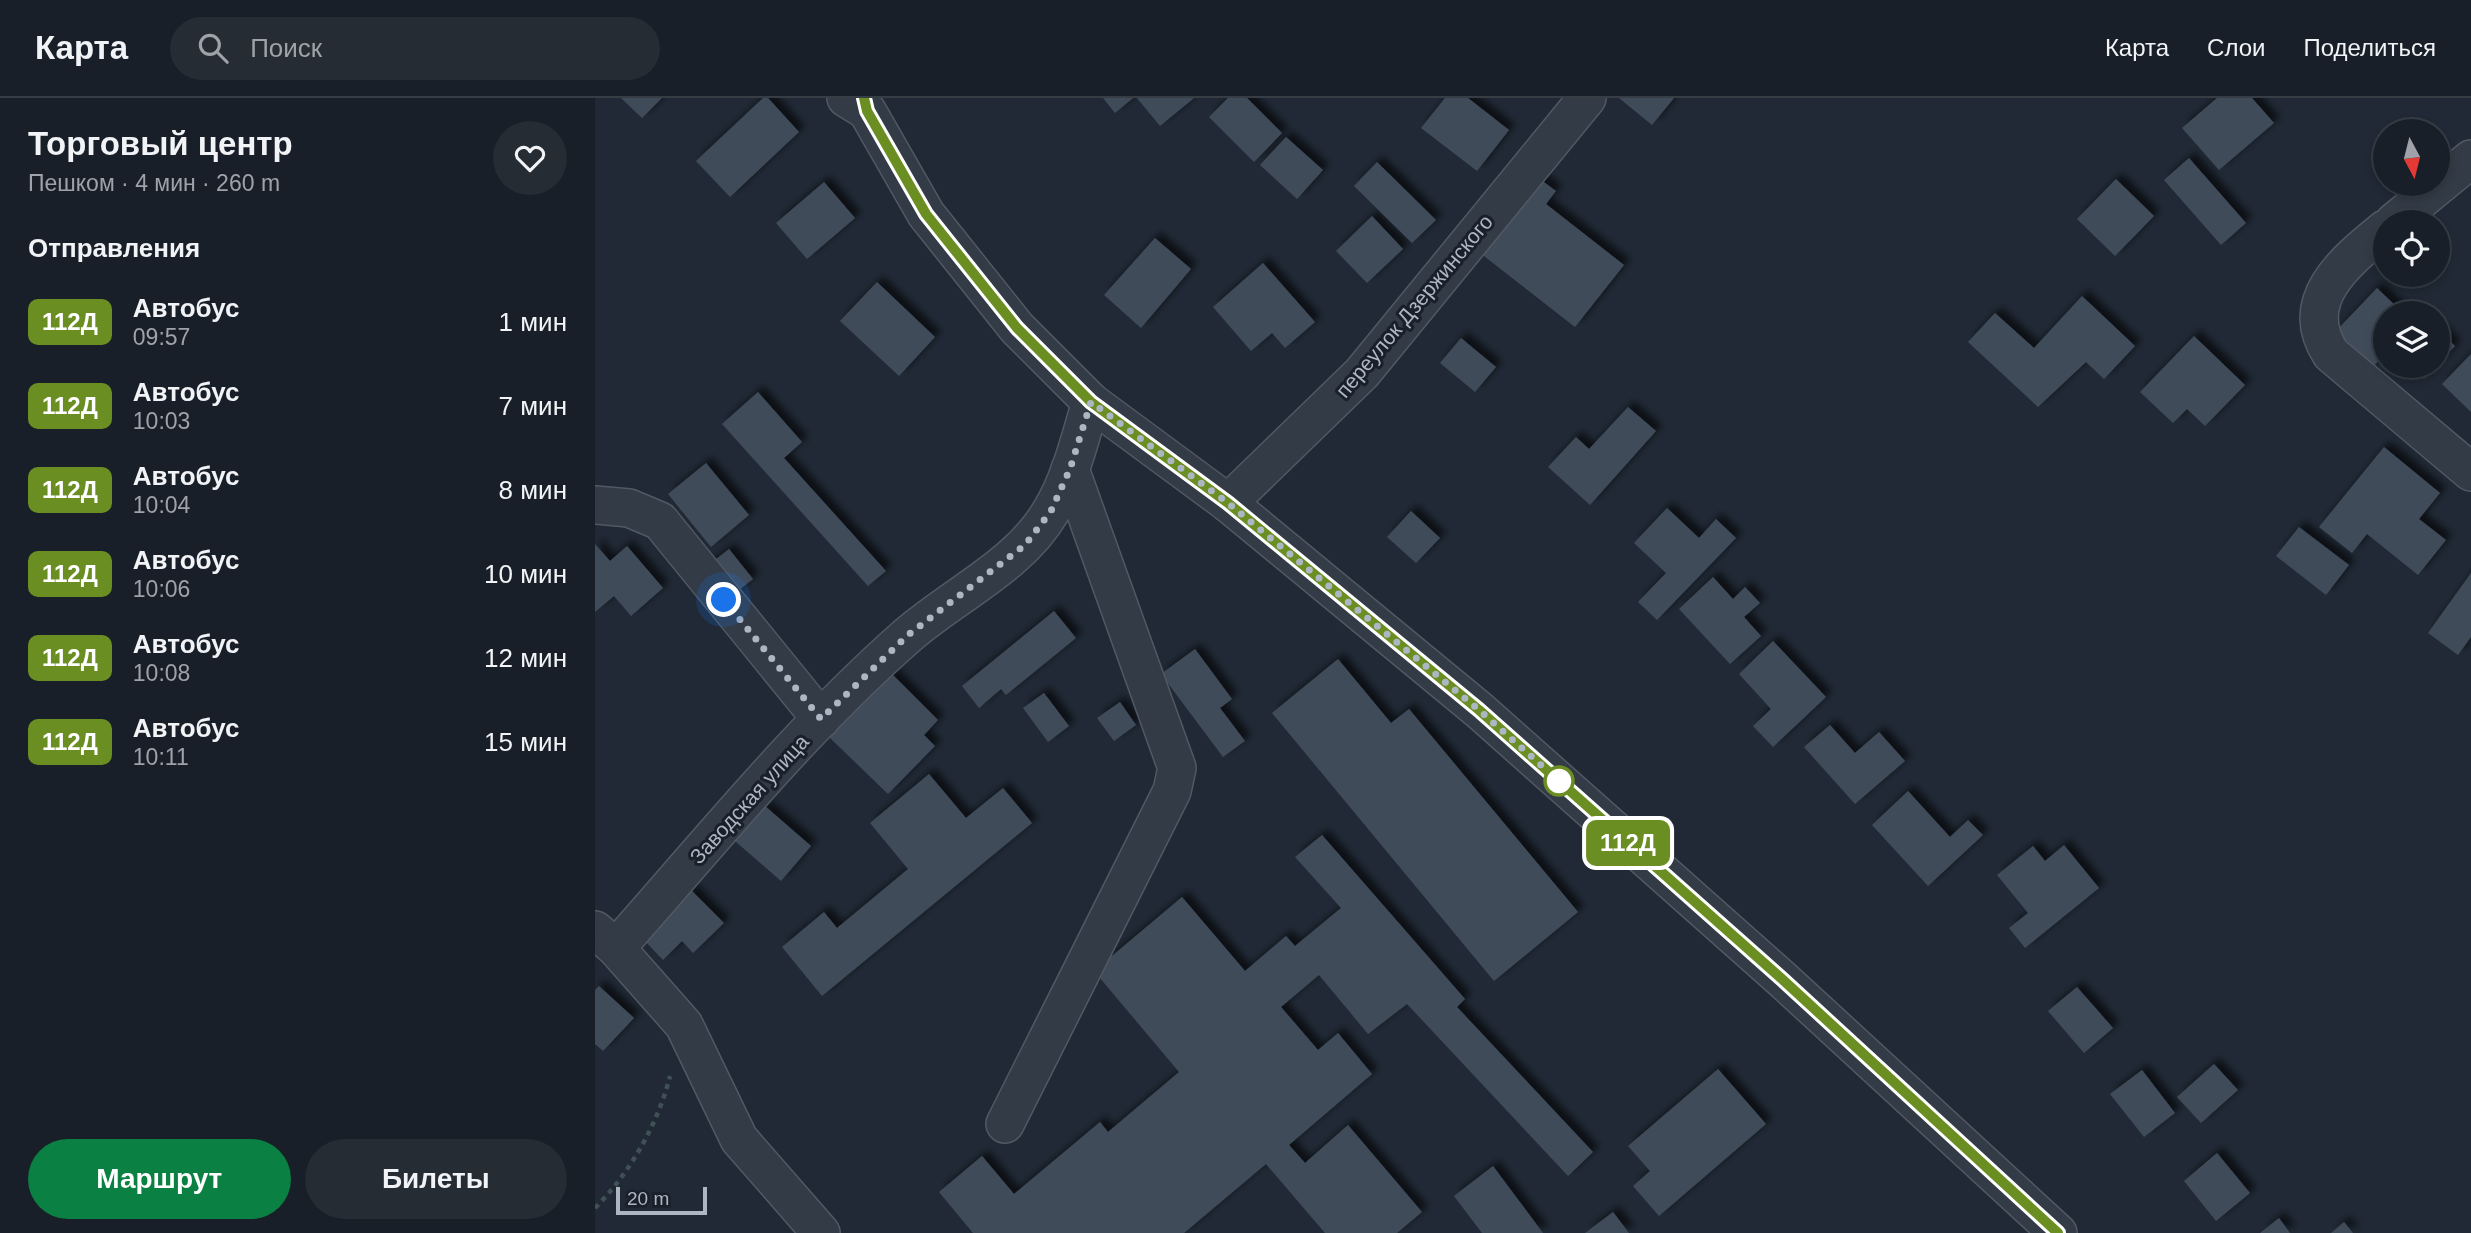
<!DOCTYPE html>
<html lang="ru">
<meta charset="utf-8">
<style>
body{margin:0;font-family:Helvetica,sans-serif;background:#252c34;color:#f1f3f6;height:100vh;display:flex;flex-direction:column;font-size:26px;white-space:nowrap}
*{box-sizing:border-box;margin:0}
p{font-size:23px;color:#9fa2a8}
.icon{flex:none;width:38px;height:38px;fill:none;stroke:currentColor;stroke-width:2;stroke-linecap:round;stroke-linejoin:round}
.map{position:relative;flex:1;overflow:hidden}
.panel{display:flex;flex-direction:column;background:#181f28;width:595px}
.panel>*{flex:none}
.badge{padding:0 14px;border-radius:10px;font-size:24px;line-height:46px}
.needle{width:46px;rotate:173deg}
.buttons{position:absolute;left:1778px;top:21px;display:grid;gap:14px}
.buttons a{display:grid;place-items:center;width:77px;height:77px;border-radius:50%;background:#181f28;box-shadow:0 4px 10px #0003,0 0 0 2px #363d45;font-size:35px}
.scale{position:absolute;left:21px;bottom:18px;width:91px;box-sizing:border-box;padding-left:7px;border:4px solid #adb6c3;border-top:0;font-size:19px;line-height:24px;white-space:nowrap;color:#adb6c3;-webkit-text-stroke:5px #19202a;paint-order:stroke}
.you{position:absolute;width:35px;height:35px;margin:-18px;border:5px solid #fff;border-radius:50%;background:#1a73e8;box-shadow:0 0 0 10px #1a73e833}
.map>.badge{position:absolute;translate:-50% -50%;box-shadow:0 0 0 4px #fff}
h2{padding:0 28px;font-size:26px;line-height:63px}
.round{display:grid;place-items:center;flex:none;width:74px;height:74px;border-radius:37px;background:#252c34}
.overview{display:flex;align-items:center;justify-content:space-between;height:119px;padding:0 28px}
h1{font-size:33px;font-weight:700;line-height:52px}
.primary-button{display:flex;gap:14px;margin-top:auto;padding:14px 28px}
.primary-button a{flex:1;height:80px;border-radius:42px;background:#0b8043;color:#fff;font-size:28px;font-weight:700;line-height:80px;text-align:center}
.primary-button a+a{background:#252c34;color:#f1f3f6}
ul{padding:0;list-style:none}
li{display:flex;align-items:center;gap:21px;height:84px;padding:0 28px}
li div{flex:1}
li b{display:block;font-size:26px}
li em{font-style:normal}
li .badge{min-width:77px;font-weight:700;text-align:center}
header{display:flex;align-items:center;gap:42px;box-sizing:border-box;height:98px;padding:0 35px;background:#181f28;border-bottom:2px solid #363d45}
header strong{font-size:33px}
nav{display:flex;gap:38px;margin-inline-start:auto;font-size:24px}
.search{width:490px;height:63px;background:#252c34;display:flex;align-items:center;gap:18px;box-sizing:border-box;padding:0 24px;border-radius:38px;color:#9fa2a8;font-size:26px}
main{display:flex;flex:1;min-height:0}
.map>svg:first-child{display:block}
.building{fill:#414c5a;filter:url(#shadow)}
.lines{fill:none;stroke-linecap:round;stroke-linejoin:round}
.minor-casing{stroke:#515964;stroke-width:40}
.path{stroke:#3f5154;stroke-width:4.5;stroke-dasharray:5 5;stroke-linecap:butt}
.minor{stroke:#333b46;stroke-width:37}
.line-casing{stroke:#fff;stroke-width:16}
.line{stroke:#6b8e23;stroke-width:10}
.walk{stroke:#adb6c3;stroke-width:7;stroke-dasharray:0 12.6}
.stop-dot{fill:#fff;stroke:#6b8e23;stroke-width:3.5}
.labels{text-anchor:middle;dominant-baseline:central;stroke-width:6;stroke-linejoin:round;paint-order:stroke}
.street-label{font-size:21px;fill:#adb6c3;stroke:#19202a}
</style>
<header>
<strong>Карта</strong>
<div class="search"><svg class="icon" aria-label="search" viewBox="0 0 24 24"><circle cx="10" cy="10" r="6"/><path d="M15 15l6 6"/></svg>Поиск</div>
<nav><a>Карта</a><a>Слои</a><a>Поделиться</a></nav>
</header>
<main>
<section class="panel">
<div class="overview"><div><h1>Торговый центр</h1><p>Пешком · 4 мин · 260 m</p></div><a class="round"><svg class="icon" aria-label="heart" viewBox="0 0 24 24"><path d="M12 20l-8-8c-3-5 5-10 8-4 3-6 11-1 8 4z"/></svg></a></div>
<h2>Отправления</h2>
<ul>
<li><span class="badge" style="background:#6b8e23;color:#fff">112Д</span><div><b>Автобус</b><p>09:57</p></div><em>1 мин</em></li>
<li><span class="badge" style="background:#6b8e23;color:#fff">112Д</span><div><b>Автобус</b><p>10:03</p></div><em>7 мин</em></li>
<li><span class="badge" style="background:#6b8e23;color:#fff">112Д</span><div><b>Автобус</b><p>10:04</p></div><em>8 мин</em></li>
<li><span class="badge" style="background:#6b8e23;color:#fff">112Д</span><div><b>Автобус</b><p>10:06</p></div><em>10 мин</em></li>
<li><span class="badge" style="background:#6b8e23;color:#fff">112Д</span><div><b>Автобус</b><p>10:08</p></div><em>12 мин</em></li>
<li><span class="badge" style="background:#6b8e23;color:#fff">112Д</span><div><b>Автобус</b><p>10:11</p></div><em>15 мин</em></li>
</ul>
<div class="primary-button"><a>Маршрут</a><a>Билеты</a></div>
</section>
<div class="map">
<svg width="1876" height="1135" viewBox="0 0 1876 1135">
<defs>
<filter id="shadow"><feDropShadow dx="6" dy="-6" stdDeviation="3.5" flood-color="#0009"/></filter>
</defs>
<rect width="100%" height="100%" fill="#202935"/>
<g class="building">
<polygon points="26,0 67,0 47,20"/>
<polygon points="168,0 173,0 204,34 135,99 101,63"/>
<polygon points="508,0 538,0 520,15"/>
<polygon points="542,0 599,0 565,28"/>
<polygon points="633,0 652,0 687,35 659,64 614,19"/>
<polygon points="850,0 873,0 914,32 882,73 826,30"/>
<polygon points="1024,0 1079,0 1057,27"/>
<polygon points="1622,0 1657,0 1679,25 1624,72 1587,30"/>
<polygon points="691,39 728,72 702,101 665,67"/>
<polygon points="1594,60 1651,125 1626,147 1569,82"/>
<polygon points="782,64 841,122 817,145 759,88"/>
<polygon points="938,76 961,93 951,106 1029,167 980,229 880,151"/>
<polygon points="1521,81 1559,118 1520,158 1482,121"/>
<polygon points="229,84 260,120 212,161 181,125"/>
<polygon points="777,118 808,151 772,185 741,153"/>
<polygon points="560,140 596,171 546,230 509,197"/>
<polygon points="668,165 720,224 690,250 677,235 656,253 618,209"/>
<polygon points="282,184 340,239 304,278 245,223"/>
<polygon points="1782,190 1808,215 1790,215 1790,255 1778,269 1741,233"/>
<polygon points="1487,198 1540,248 1509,281 1491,264 1443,309 1373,244 1400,215 1439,250"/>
<polygon points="1843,231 1860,248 1843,266"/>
<polygon points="1599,238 1650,287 1610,328 1592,311 1578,325 1545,294"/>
<polygon points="866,240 901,269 880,294 845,265"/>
<polygon points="1876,256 1876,314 1847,286"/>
<polygon points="1816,268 1841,268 1829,281"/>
<polygon points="163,294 207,344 189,360 291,473 273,488 127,326"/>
<polygon points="1033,309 1061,333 995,407 953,369 981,339 994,351"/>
<polygon points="1789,349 1845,395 1824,421 1851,442 1823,477 1772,436 1757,455 1724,429"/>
<polygon points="111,365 154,417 116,449 73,396"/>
<polygon points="1072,410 1104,440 1121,421 1141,440 1062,522 1043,504 1071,475 1039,445"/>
<polygon points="816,413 845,440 821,465 792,439"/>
<polygon points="1704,429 1754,467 1731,497 1681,458"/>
<polygon points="0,446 15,463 32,448 68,490 36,518 19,498 0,514"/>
<polygon points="134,451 158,481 130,503 107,472"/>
<polygon points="1876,475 1876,539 1863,557 1833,535"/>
<polygon points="1118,479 1138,501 1150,489 1165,505 1149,519 1166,538 1135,566 1084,511"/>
<polygon points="459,513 481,540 411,597 406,591 384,610 367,588"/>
<polygon points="1178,543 1231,599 1178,649 1158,628 1176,611 1144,576"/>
<polygon points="600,551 637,601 625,610 650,643 628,659 566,576"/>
<polygon points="743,561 796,625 814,611 983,814 899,883 677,615"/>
<polygon points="296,575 343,622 329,637 340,648 293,696 234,639"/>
<polygon points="449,595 474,628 453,644 428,610"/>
<polygon points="525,604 541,627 519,643 502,620"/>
<polygon points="1235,627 1260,655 1284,634 1310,663 1260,706 1209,649"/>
<polygon points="334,676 371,720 408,690 437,725 227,898 187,849 229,814 242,830 313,771 275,725"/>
<polygon points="1313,693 1355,739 1373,722 1388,737 1333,788 1277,727"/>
<polygon points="170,708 216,748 186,783 140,743"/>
<polygon points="727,737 870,901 862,909 998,1054 973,1078 812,906 773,936 724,877 686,909 723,952 743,935 777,976 694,1047 710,1065 753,1027 827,1114 802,1135 730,1135 671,1066 589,1135 378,1135 344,1094 387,1058 419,1096 505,1024 513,1034 584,974 499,873 587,799 650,873 691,838 700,848 746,810 700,759"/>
<polygon points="1469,747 1504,790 1430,850 1414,830 1433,815 1402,777 1438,748 1450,763"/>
<polygon points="96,792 129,825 98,855 87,843 68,862 47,840"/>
<polygon points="4,888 39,920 8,953 0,946 0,892"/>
<polygon points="1482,889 1518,930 1489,955 1453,913"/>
<polygon points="1619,966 1643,992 1606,1025 1582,999"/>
<polygon points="1123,971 1171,1026 1064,1118 1038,1088 1055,1073 1033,1048"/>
<polygon points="1547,972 1580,1015 1549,1039 1515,996"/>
<polygon points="1622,1055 1655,1095 1621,1123 1589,1083"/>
<polygon points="898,1068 948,1135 887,1135 859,1098"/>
<polygon points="1018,1114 1034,1135 990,1135"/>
<polygon points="1684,1120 1695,1135 1665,1135"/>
<polygon points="1749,1124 1758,1135 1736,1135"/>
</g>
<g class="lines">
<g class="minor-casing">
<g id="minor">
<polyline points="251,0 272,13 331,116 422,230 496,304 633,405 884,612 1187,881 1463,1135"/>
<polyline points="1799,124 1876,61"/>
<path d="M1790 131C1751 163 1701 202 1736 256L1876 374"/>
<polyline points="633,405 767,275 992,0"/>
<polyline points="0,407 34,410 65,423 226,621"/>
<polyline points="0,832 21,850 89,927 144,1041 226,1135"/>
<path d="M21 850C115 744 206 631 313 537 359 497 425 467 456 413 476 380 485 340 496 304"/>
<polyline points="410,1026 577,693 582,670 475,371"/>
</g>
</g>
<path class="path" d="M0 1110C35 1075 63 1026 75 978"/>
<use href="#minor" class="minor"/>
</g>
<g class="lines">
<g class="line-casing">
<polyline id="line" points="269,0 272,13 331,116 422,230 496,304 633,405 884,612 1187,881 1463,1135"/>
</g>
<use href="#line" class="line"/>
<polyline class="walk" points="129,502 226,621 313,537 430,447 456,413 475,371 496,304 633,405 884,612 964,683"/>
</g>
<circle class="stop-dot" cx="964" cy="683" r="14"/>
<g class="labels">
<g class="street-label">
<text transform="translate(819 208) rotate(-50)">переулок Дзержинского</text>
<text transform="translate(154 701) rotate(-48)">Заводская улица</text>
</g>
</g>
</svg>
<div class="buttons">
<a><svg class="needle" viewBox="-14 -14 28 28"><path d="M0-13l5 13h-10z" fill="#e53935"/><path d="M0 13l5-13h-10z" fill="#9fa2a8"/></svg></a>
<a><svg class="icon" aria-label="locate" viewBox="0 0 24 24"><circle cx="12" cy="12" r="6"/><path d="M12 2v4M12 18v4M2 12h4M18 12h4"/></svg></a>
<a><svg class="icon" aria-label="layers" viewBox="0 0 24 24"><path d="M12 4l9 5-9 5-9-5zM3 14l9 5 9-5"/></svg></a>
</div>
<div class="scale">20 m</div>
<div class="you" style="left:129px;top:502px"></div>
<b class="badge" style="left:1033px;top:745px;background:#6b8e23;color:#fff">112Д</b>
</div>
</main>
